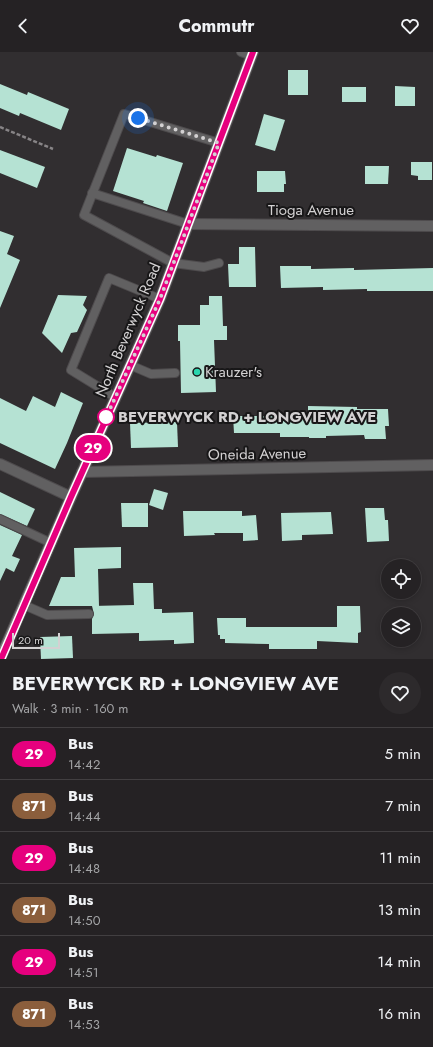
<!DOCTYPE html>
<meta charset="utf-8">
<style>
body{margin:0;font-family:Jost,sans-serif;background:#2d2a2c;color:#f1f3f6;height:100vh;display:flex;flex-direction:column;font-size:15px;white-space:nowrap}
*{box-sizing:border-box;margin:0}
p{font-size:13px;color:#a3a4a6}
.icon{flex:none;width:22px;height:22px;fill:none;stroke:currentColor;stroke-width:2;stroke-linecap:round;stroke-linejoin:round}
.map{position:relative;height:607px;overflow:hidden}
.drawer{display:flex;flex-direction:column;background:#252224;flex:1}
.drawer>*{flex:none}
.badge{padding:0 8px;border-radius:13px;font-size:14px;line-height:26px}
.buttons{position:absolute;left:381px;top:507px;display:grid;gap:8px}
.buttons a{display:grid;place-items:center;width:40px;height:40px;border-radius:50%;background:#252224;box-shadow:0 2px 6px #0003,0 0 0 1px #423f41;font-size:20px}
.scale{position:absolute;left:12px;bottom:10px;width:48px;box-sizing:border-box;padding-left:4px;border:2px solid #d3d1d2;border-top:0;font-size:11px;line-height:14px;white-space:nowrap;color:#d3d1d2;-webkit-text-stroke:3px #181718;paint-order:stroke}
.you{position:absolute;width:20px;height:20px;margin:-10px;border:3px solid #fff;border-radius:50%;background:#1a73e8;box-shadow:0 0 0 6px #1a73e833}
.map>.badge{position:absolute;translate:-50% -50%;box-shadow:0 0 0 2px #fff}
.round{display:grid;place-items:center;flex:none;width:42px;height:42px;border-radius:21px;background:#2d2a2c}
.headline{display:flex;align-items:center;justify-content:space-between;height:68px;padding:0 12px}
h1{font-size:19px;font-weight:700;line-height:30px}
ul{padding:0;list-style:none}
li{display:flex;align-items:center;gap:12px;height:52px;padding:0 12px;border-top:1px solid #423f41}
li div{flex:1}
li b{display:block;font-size:15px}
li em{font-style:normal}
li .badge{min-width:44px;font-weight:700;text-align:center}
header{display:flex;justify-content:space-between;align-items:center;height:52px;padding:0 12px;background:#252224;font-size:18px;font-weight:700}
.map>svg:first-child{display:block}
.building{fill:#b5e2d3}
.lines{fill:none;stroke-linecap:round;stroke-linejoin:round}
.lane-casing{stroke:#4e4b4d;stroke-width:10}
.street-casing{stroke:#4e4b4d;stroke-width:12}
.secondary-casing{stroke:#4e4b4d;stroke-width:12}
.path{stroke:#878486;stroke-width:2.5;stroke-dasharray:4 2;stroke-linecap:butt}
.lane{stroke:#616061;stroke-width:8}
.street{stroke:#616061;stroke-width:10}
.secondary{stroke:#7d7a7c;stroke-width:10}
.line-casing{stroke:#fff;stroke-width:9}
.line{stroke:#e6007e;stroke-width:6}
.walk{stroke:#d3d1d2;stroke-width:4;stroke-dasharray:0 7.2}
.poi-dot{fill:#29d5ad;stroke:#181718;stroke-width:1.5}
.stop-dot{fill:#fff;stroke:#e6007e;stroke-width:2}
.labels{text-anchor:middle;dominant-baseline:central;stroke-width:4;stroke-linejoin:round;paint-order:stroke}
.street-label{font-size:15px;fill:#d3d1d2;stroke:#181718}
.poi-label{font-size:15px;fill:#d3d1d2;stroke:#181718;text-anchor:start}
.stop-label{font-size:15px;font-weight:bold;fill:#d3d1d2;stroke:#181718;text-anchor:start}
</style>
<header><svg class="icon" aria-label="back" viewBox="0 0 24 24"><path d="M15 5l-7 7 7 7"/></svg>Commutr<svg class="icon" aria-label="heart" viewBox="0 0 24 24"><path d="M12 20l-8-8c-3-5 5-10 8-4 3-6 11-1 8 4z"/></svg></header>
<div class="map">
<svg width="433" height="607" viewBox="0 0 433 607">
<rect width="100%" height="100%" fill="#312e30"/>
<g class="building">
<rect x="288" y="18" width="20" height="25"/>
<polygon points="0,32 27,43 28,40 69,57 61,78 20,61 19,64 0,56"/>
<polygon points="395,34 415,35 415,54 395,54"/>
<rect x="342" y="35" width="24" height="15"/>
<polygon points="264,62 285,68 275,99 255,93"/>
<polygon points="127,96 156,105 157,103 183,111 167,159 143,151 144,149 113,139"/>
<polygon points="0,98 45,115 37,136 0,121"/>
<polygon points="411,110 432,110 432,128 418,128 418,124 411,123"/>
<polygon points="365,114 389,114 388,132 365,132"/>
<polygon points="257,119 285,119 286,132 284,132 284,140 257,140"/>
<polygon points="0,179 14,184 7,202 20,208 0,256"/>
<polygon points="239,195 255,195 256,235 229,235 228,212 239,212"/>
<polygon points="280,214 311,214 311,217 354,216 354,218 433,216 433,239 367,239 367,237 323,238 323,235 281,236"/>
<polygon points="58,243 87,244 83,253 87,258 77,280 71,281 62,301 42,281"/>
<polygon points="209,244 222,244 223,274 227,274 227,288 214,288 216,340 181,341 180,289 178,289 178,273 200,273 200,253 209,253"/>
<polygon points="61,340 83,351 67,391 55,417 0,391 0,346 26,359 33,344 55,355"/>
<polygon points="308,354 357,355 357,357 388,357 389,374 385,374 386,387 365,387 364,383 326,384 326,386 309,386 309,385 280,385 280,381 234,381 233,364 308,364"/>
<polygon points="177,370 178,395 131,396 130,371"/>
<polygon points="154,437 168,441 163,458 149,453"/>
<polygon points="0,440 35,457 27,474 0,462"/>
<polygon points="121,451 148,451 148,475 122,475"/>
<polygon points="365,456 384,456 385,468 388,468 389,489 367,490"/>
<polygon points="183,459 242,459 242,464 256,463 258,488 243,489 243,481 214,481 215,483 184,484"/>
<polygon points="331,460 333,482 302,483 302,488 282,489 281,461"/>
<polygon points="0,473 22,483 12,504 20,507 14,520 6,516 0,529"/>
<polygon points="121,495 121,516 98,517 99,554 49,554 61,525 75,525 74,496"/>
<polygon points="133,531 153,531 154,557 162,557 162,561 193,560 194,591 174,592 174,588 139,589 139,581 92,582 92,567 94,562 92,554 134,553"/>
<polygon points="337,554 360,554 361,580 358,581 358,591 317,589 317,597 269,597 269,592 225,591 225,587 220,587 220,583 218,583 217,566 246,566 246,575 337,575"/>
<polygon points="72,584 73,606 41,607 40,585"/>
</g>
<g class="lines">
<g class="lane-casing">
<g id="lane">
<polyline points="241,0 252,4"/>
<polyline points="219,91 124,62 84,163 173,211 204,215 219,211"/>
<polyline points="92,141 188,172"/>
<polyline points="130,313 151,322 175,321"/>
<polyline points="115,345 71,318 109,226 160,247"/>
<polyline points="0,467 51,491"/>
<polyline points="24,553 47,563 89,562"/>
</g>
</g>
<g class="street-casing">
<g id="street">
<polyline points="188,172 433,174"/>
<polyline points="0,412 71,445"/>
<polyline points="82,420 433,413"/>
</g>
</g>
<g class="secondary-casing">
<polyline id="secondary" points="0,607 71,445 160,247 253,0"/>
</g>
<polyline class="path" points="0,75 53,97"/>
<use href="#lane" class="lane"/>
<use href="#street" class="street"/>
<use href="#secondary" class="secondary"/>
</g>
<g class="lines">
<g class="line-casing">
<polyline id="line" points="1,607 71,445 160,247 253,0"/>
</g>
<use href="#line" class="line"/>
<polyline class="walk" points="106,365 104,370 160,247 219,91 138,66"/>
</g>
<circle class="poi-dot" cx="197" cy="320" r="4"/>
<circle class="stop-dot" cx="106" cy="365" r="8"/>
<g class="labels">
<g class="street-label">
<text x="311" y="158">Tioga Avenue</text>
<text transform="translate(128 278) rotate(-67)">North Beverwyck Road</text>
<text transform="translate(257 402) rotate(-1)">Oneida Avenue</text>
</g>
<g class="poi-label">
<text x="205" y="320">Krauzer's</text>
</g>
<g class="stop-label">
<text x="118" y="365">BEVERWYCK RD + LONGVIEW AVE</text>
</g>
</g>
</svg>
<div class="buttons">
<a><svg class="icon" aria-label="locate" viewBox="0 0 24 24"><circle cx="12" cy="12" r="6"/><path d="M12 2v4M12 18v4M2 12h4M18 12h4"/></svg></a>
<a><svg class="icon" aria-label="layers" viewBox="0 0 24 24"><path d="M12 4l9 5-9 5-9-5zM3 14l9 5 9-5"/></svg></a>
</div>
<div class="scale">20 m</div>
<div class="you" style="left:138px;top:66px"></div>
<b class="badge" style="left:93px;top:396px;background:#e6007e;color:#fff">29</b>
</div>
<section class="drawer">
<div class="headline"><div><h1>BEVERWYCK RD + LONGVIEW AVE</h1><p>Walk · 3 min · 160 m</p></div><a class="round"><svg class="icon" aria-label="heart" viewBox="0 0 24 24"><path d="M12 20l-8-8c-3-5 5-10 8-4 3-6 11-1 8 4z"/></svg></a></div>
<ul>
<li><span class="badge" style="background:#e6007e;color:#fff">29</span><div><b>Bus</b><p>14:42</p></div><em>5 min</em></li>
<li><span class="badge" style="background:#8b5e3c;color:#fff">871</span><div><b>Bus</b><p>14:44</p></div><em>7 min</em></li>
<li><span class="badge" style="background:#e6007e;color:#fff">29</span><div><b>Bus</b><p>14:48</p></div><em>11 min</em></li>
<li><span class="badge" style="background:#8b5e3c;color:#fff">871</span><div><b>Bus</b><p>14:50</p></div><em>13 min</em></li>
<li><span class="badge" style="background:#e6007e;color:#fff">29</span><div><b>Bus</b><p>14:51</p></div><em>14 min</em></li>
<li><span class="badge" style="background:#8b5e3c;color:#fff">871</span><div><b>Bus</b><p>14:53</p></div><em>16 min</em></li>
</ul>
</section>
